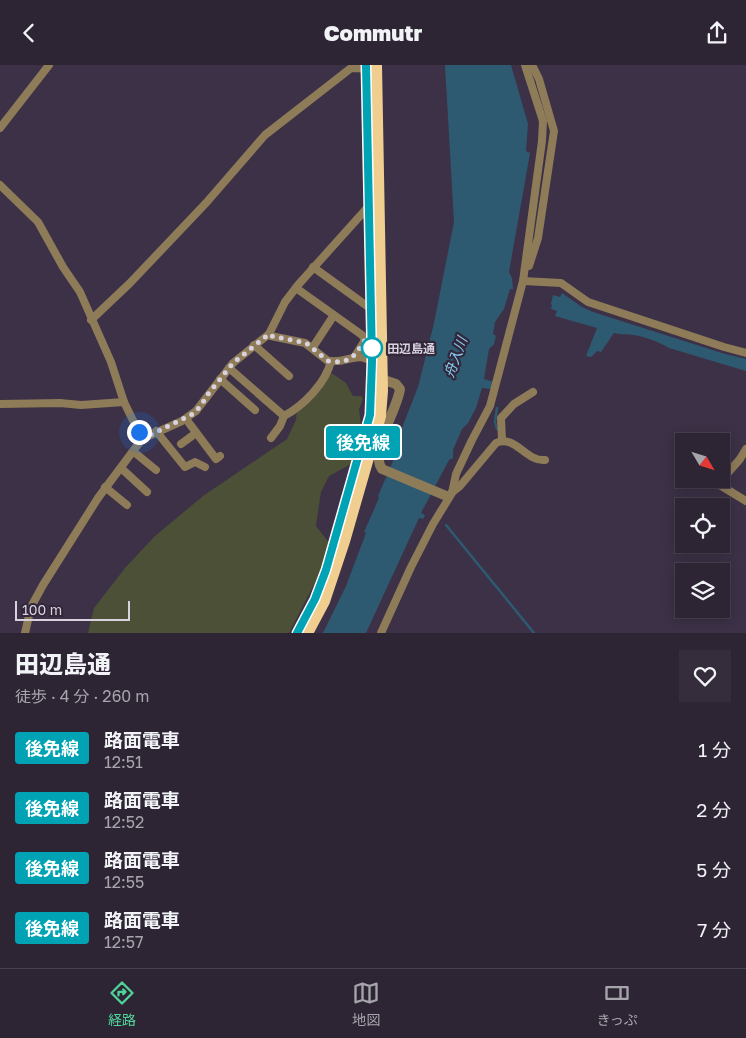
<!DOCTYPE html>
<html lang="ja">
<meta charset="utf-8">
<style>
body{margin:0;font-family:"Golos Text","Noto Sans JP",sans-serif;background:#352d3c;color:#f1f3f6;height:100vh;display:flex;flex-direction:column;font-size:19px;white-space:nowrap}
*{box-sizing:border-box;margin:0}
p{font-size:16px;color:#a7a5ac}
.icon{flex:none;width:28px;height:28px;fill:none;stroke:currentColor;stroke-width:2;stroke-linecap:round;stroke-linejoin:round}
.map{position:relative;height:568px;overflow:hidden}
.details{display:flex;flex-direction:column;background:#2d2534;flex:1}
.details>*{flex:none}
.badge{padding:0 10px;border-radius:4px;font-size:18px;line-height:32px}
.needle{width:32px;rotate:128deg}
.buttons{position:absolute;left:675px;top:368px;display:grid;gap:10px}
.buttons a{display:grid;place-items:center;width:55px;height:55px;border-radius:0px;background:#2d2534;box-shadow:0 2px 12px #0003,0 0 0 1px #48424f;font-size:25px}
.scale{position:absolute;left:15px;bottom:12px;width:115px;box-sizing:border-box;padding-left:5px;border:2px solid #d8d1de;border-top:0;font-size:14px;line-height:18px;white-space:nowrap;color:#d8d1de;-webkit-text-stroke:4px #32273b;paint-order:stroke}
.you{position:absolute;width:25px;height:25px;margin:-12px;border:4px solid #fff;border-radius:50%;background:#1a73e8;box-shadow:0 0 0 8px #1a73e833}
.map>.badge{position:absolute;translate:-50% -50%;box-shadow:0 0 0 2px #fff}
.round{display:grid;place-items:center;flex:none;width:52px;height:52px;border-radius:0px;background:#352d3c}
.headline{display:flex;align-items:center;justify-content:space-between;height:85px;padding:0 15px}
h1{font-size:24px;font-weight:800;line-height:38px}
ul{padding:0;list-style:none}
li{display:flex;align-items:center;gap:15px;height:60px;padding:0 15px}
li div{flex:1}
li b{display:block;font-size:19px}
li em{font-style:normal}
li .badge{min-width:55px;font-weight:700;text-align:center}
header{display:flex;justify-content:space-between;align-items:center;height:65px;padding:0 15px;background:#2d2534;font-size:22px;font-weight:800}
.tab-bar{display:flex;justify-content:space-around;align-items:center;height:70px;border-top:1px solid #48424f;background:#2d2534;font-size:14px;color:#a7a5ac}
.tab-bar a{display:grid;justify-items:center;gap:2px}
.tab-bar .on{color:#50d398}
.map>svg:first-child{display:block}
.green{fill:#4b5037}
.water{fill:#2e5a71}
.lines{fill:none;stroke-linecap:round;stroke-linejoin:round}
.stream{stroke:#2e5a71;stroke-width:2.5}
.minor{stroke:#8e7b58;stroke-width:8}
.tertiary{stroke:#8e7b58;stroke-width:10}
.trunk{stroke:#f0ce90;stroke-width:14}
.tram{stroke:#9d94a4;stroke-width:1}
.line-casing{stroke:#fff;stroke-width:11}
.line{stroke:#00a3b4;stroke-width:8}
.walk{stroke:#d8d1de;stroke-width:5;stroke-dasharray:0 9}
.stop-dot{fill:#fff;stroke:#00a3b4;stroke-width:2.5}
.labels{text-anchor:middle;dominant-baseline:central;stroke-width:4.5;stroke-linejoin:round;paint-order:stroke}
.stop-label{font-size:12px;font-weight:bold;fill:#d8d1de;stroke:#32273b;text-anchor:start}
.water-label{font-size:14px;font-style:italic;fill:#85cef5;stroke:#32273b}
</style>
<header><svg class="icon" aria-label="back" viewBox="0 0 24 24"><path d="M15 5l-7 7 7 7"/></svg>Commutr<svg class="icon" aria-label="share" viewBox="0 0 24 24"><path d="M12 15V3M7 8l5-5 5 5M5 13v7h14v-7"/></svg></header>
<div class="map">
<svg width="746" height="568" viewBox="0 0 746 568">
<rect width="100%" height="100%" fill="#3c3146"/>
<polygon class="green" points="330,307 346,318 353,331 361,331 363,334 359,344 362,369 353,398 329,411 321,427 316,461 330,479 322,504 289,568 88,568 94,543 125,503 155,471 203,431 287,374 296,355 297,344"/>
<g class="water">
<polygon points="445,0 511,0 528,59 526,86 530,88 509,207 512,213 513,224 510,224 504,244 495,257 493,269 496,271 494,279 489,284 484,314 494,317 491,324 482,323 476,343 468,358 462,364 453,385 453,393 449,395 421,448 425,450 423,454 419,453 366,568 323,568 346,521 366,468 364,467 379,433 378,431 393,396 391,391 418,322 434,258 454,157"/>
<path d="M562 228 582 242 593 247 725 289 746 294V306L669 283C659 277 646 272 634 270 627 269 622 270 614 268L601 287 597 286 591 292 586 291 597 263 555 251 557 246 551 244 552 240 551 239 553 230 560 232Z"/>
</g>
<g class="lines">
<g class="stream">
<polyline points="497,343 495,357 497,364"/>
<polyline points="446,460 534,568"/>
</g>
<g class="minor">
<polyline points="0,63 49,0"/>
<path d="M0 120 38 157 63 202 80 227 111 297 124 337 142 374 182 356 196 346 233 298 269 269 271 271 305 278 328 296C353 299 357 281 381 304"/>
<polyline points="529,201 538,173 554,66 539,14 532,0"/>
<polyline points="313,202 367,241 380,241"/>
<polyline points="523,216 561,218 588,237 724,282 746,288"/>
<polyline points="296,223 362,270 365,275 355,291"/>
<polyline points="91,255 130,218 206,138 265,70 351,3 375,4"/>
<polyline points="269,269 285,237 298,220 377,132"/>
<polyline points="254,280 289,311"/>
<polyline points="313,282 334,250"/>
<path d="M229 303 284 351C303 341 326 318 331 296"/>
<polyline points="220,314 255,345"/>
<polyline points="0,339 60,338 81,340 124,337"/>
<polyline points="186,354 216,394 220,391"/>
<polyline points="156,366 185,402 195,397 205,402"/>
<polyline points="271,373 280,361 284,351"/>
<polyline points="502,375 501,353 514,339 533,327"/>
<polyline points="181,379 196,368"/>
<polyline points="746,384 740,394 718,419 746,436"/>
<polyline points="134,387 156,405"/>
<polyline points="121,403 147,427"/>
<polyline points="105,422 127,440"/>
<path d="M451 428 460 421 496 378C515 369 526 397 545 395"/>
<polyline points="25,568 31,542 43,520 98,433 142,374"/>
<polyline points="381,568 411,502 433,459 452,428 456,409 472,375 490,341 523,216 542,76 543,56 525,0"/>
</g>
<path class="tertiary" d="M381 314 396 319 400 324C397 346 369 386 382 404L444 430"/>
<polyline class="trunk" points="306,568 323,536 343,476 379,351 381,326 375,0"/>
<polyline class="tram" points="297,568 315,534 326,505 370,350 372,296 366,0"/>
</g>
<g class="lines">
<g class="line-casing">
<polyline id="line" points="297,568 315,534 326,505 370,350 372,296 366,0"/>
</g>
<use href="#line" class="line"/>
<path class="walk" d="M139 367 142 374 191 350 202 340 205 333 233 298 269 269 271 271 306 278 328 296C350 299 354 292 365 275L372 283"/>
</g>
<circle class="stop-dot" cx="372" cy="283" r="10"/>
<g class="labels">
<g class="stop-label">
<text x="387" y="283">田辺島通</text>
</g>
<g class="water-label">
<text transform="translate(455 292) rotate(-70)">舟入川</text>
</g>
</g>
</svg>
<div class="buttons">
<a><svg class="needle" viewBox="-14 -14 28 28"><path d="M0-13l5 13h-10z" fill="#e53935"/><path d="M0 13l5-13h-10z" fill="#a7a5ac"/></svg></a>
<a><svg class="icon" aria-label="locate" viewBox="0 0 24 24"><circle cx="12" cy="12" r="6"/><path d="M12 2v4M12 18v4M2 12h4M18 12h4"/></svg></a>
<a><svg class="icon" aria-label="layers" viewBox="0 0 24 24"><path d="M12 4l9 5-9 5-9-5zM3 14l9 5 9-5"/></svg></a>
</div>
<div class="scale">100 m</div>
<div class="you" style="left:139px;top:367px"></div>
<b class="badge" style="left:363px;top:377px;background:#00a3b4;color:#fff">後免線</b>
</div>
<section class="details">
<div class="headline"><div><h1>田辺島通</h1><p>徒歩 · 4 分 · 260 m</p></div><a class="round"><svg class="icon" aria-label="heart" viewBox="0 0 24 24"><path d="M12 20l-8-8c-3-5 5-10 8-4 3-6 11-1 8 4z"/></svg></a></div>
<ul>
<li><span class="badge" style="background:#00a3b4;color:#fff">後免線</span><div><b>路面電車</b><p>12:51</p></div><em>1 分</em></li>
<li><span class="badge" style="background:#00a3b4;color:#fff">後免線</span><div><b>路面電車</b><p>12:52</p></div><em>2 分</em></li>
<li><span class="badge" style="background:#00a3b4;color:#fff">後免線</span><div><b>路面電車</b><p>12:55</p></div><em>5 分</em></li>
<li><span class="badge" style="background:#00a3b4;color:#fff">後免線</span><div><b>路面電車</b><p>12:57</p></div><em>7 分</em></li>
</ul>
</section>
<nav class="tab-bar">
<a class="on"><svg class="icon" aria-label="directions" viewBox="0 0 24 24"><path d="M12 3l9 9-9 9-9-9zM9 14v-3h6M13 9l2 2-2 2"/></svg>経路</a>
<a><svg class="icon" aria-label="map" viewBox="0 0 24 24"><path d="M3 6l6-2 6 2 6-2v14l-6 2-6-2-6 2zM9 4v14M15 6v14"/></svg>地図</a>
<a><svg class="icon" aria-label="tickets" viewBox="0 0 24 24"><path d="M3 7h18v10H3zM15 7v10"/></svg>きっぷ</a>
</nav>
